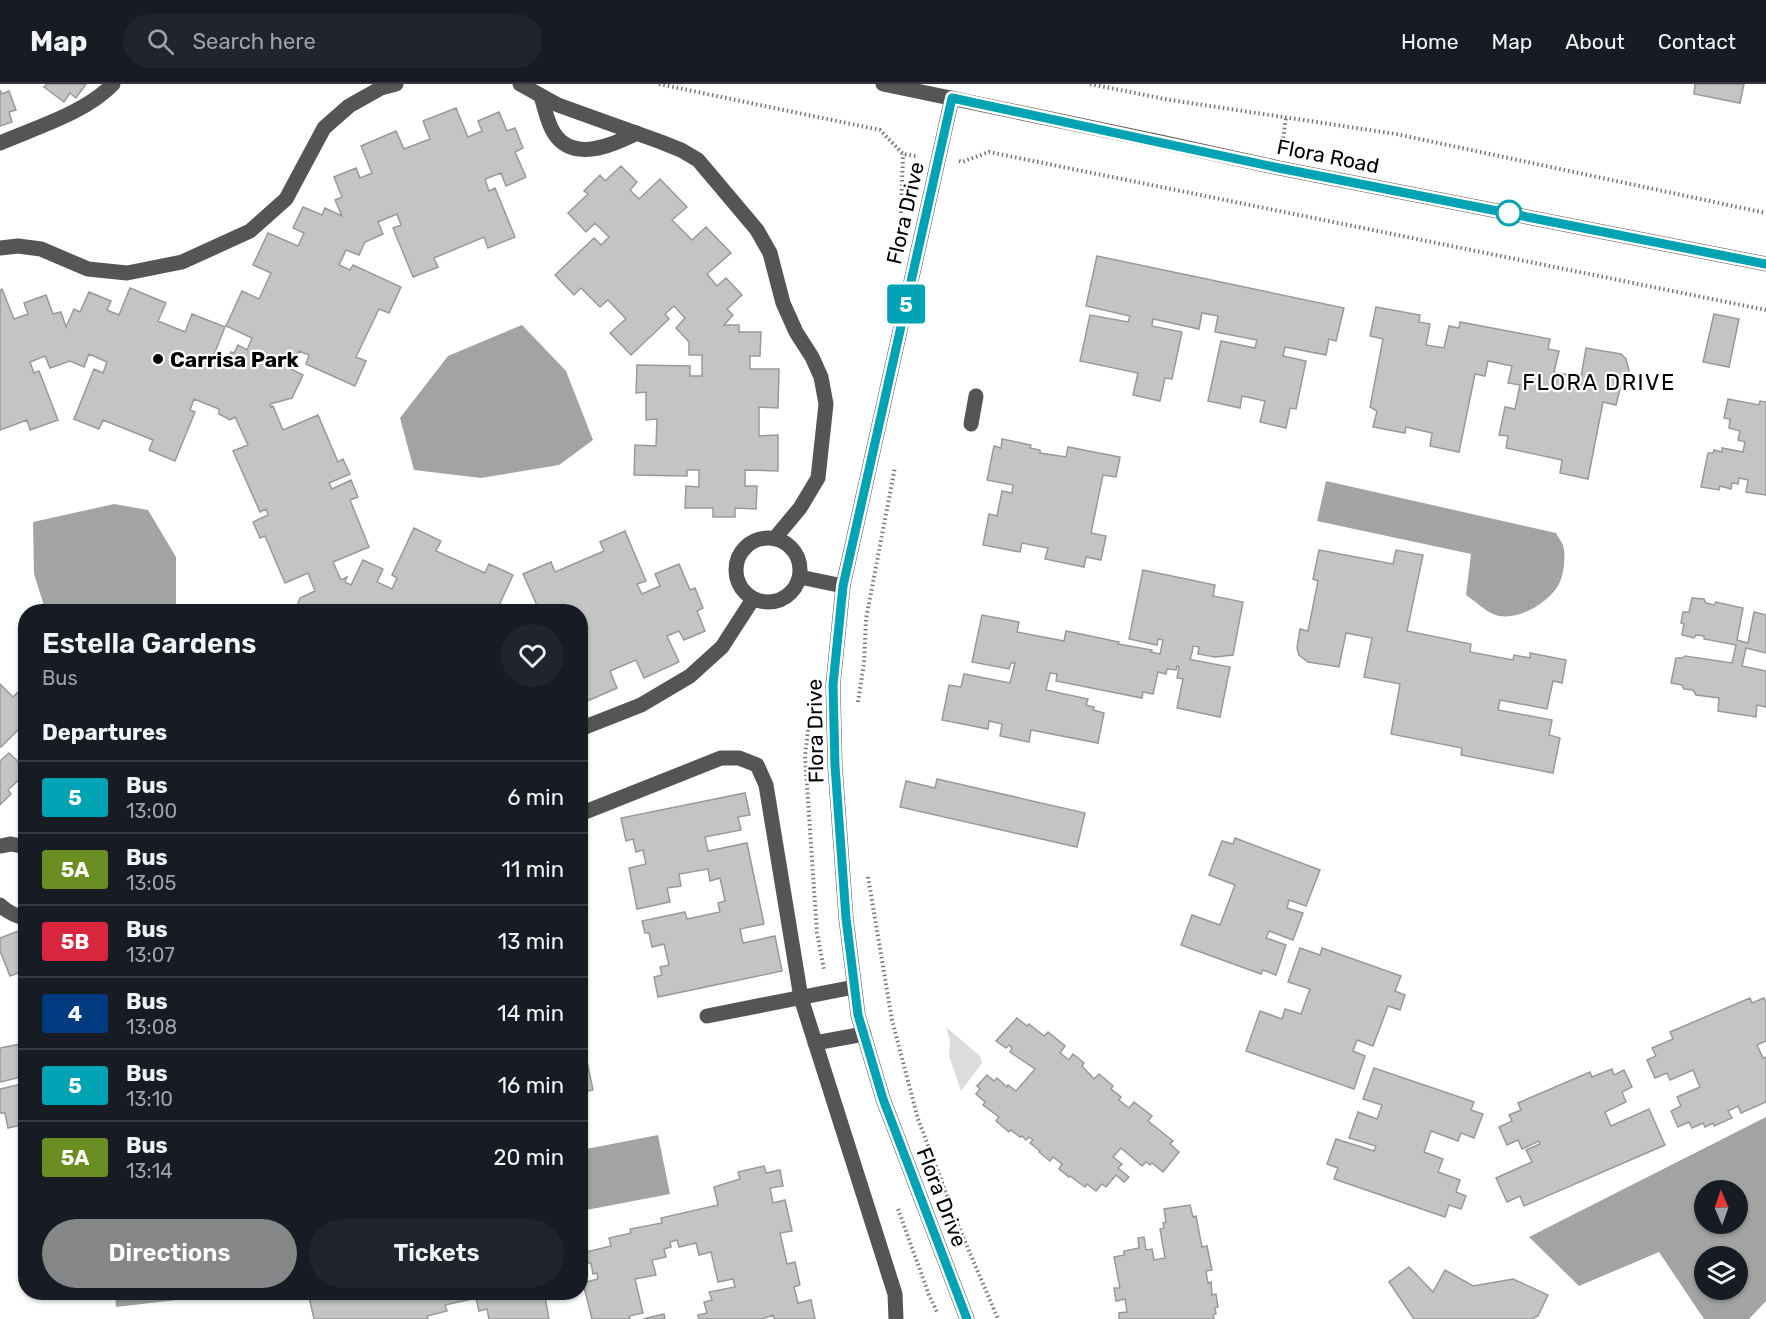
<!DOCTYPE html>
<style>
body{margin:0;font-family:Rubik,sans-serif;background:#20242c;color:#f1f3f6;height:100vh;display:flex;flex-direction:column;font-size:22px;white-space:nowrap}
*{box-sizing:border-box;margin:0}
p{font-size:20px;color:#9ea1a6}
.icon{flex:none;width:33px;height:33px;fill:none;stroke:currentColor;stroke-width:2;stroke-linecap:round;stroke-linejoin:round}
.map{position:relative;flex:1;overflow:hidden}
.details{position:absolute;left:18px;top:520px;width:570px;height:696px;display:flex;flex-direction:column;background:#171b24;border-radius:24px;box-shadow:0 2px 4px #0004}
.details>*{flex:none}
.badge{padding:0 12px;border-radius:4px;font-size:21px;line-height:39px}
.needle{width:39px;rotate:358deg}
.buttons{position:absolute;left:1694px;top:1096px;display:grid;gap:12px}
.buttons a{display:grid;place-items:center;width:54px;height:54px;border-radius:50%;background:#171b24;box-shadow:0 2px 4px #0004;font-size:30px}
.map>.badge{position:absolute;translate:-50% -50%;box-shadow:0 0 0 3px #fff}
h2{padding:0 24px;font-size:22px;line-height:54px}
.round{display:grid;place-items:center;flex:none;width:63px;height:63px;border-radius:32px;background:#20242c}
.overview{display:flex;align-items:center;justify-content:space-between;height:102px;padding:0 24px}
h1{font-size:28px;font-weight:600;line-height:45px}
.action{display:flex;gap:12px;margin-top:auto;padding:12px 24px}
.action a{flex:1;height:69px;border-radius:36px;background:#858687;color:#fff;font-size:24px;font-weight:600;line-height:69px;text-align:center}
.action a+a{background:#20242c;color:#f1f3f6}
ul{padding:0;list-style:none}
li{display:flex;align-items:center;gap:18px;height:72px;padding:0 24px;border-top:2px solid #363941}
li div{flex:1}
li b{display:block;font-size:22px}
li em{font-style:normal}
li .badge{min-width:66px;font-weight:700;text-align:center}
header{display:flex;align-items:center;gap:36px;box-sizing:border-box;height:84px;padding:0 30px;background:#171b24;border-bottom:2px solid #363941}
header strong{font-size:28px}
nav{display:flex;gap:33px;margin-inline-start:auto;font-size:21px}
.search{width:420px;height:54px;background:#20242c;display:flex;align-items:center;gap:15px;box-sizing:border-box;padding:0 21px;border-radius:33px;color:#9ea1a6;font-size:22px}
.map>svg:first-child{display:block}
.green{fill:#dcdcdc}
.water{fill:#a3a3a3;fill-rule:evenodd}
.building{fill:#c4c4c4;stroke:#999;stroke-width:1.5}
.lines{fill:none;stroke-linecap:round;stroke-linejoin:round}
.path{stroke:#777;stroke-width:4;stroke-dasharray:1.5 3;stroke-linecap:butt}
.minor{stroke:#555;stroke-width:15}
.line-casing{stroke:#fff;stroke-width:14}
.line{stroke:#00a3b4;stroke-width:9}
.stop-dot{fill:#fff;stroke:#00a3b4;stroke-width:3}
.poi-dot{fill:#000;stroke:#fff;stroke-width:2}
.labels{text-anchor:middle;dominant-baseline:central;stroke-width:4.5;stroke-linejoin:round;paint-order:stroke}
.street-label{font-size:21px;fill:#000;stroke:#fff}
.poi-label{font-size:21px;font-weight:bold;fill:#000;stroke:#fff;text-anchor:start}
.neighbourhood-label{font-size:22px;letter-spacing:1.5px;fill:#000;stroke:#fff}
</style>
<header>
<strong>Map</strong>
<div class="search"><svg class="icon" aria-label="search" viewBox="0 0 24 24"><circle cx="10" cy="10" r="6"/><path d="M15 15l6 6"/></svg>Search here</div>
<nav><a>Home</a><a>Map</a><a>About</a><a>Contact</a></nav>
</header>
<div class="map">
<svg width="1766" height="1235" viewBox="0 0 1766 1235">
<rect width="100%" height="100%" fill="#fff"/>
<polygon class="green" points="946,943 980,972 982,979 961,1007 949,972 950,956"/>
<g class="water">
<polygon points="522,241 566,287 593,356 559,381 481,394 414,386 400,334 448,272"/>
<path d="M1326 397 1556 449C1558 453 1561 457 1563 461 1566 471 1564 489 1560 498 1551 518 1515 540 1493 530 1484 526 1475 517 1466 511L1471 470 1317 437Z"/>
<polygon points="114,420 148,426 176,473 176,526 172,528 46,528 34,490 33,438"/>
<path d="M1766 1033V1217L1749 1235H1704L1659 1168 1579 1202 1529 1153ZM1704 1107H1737V1140H1704ZM1704 1173H1737V1206H1704Z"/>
<polygon points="658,1051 670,1110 581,1127 581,1066"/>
<polygon points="115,1209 184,1209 185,1215 116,1223"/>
</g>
<g class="building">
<polygon points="47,0 86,0 76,14 70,9 64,18 44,3"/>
<polygon points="1695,0 1744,0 1740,19 1694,10"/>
<polygon points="0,6 2,10 9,7 16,26 9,28 12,38 0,42"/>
<polygon points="456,24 468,53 482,47 478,37 499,28 507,47 515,44 523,64 515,68 526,93 506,102 501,89 485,95 489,107 495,104 515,153 488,164 484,153 434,174 438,183 413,193 393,144 401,141 397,130 378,138 383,150 365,158 359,171 346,166 339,181 350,186 353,181 401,203 389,229 379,225 356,273 366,277 355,302 306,280 309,271 299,267 291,285 303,291 292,314 270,320 271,323 273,322 283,346 318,331 338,378 343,375 350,390 329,399 332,405 351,396 358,413 350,416 369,463 333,478 341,496 347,493 345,498 351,501 363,476 383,485 377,498 392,505 397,494 392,491 414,444 441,457 436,467 485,489 489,480 513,491 496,528 295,527 300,514 315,507 308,489 285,499 265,452 260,454 253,438 268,431 266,425 260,428 233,367 248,361 235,333 230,336 219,330 219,325 194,315 190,326 195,328 175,377 149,366 153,356 103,336 99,345 74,335 94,285 103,289 107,278 89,270 84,283 70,277 50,284 45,272 30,278 34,289 39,287 58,336 30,346 27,336 0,346 0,206 2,205 14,235 28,230 24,219 46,211 53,230 61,228 66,243 74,225 80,228 89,208 111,217 107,226 119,231 130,204 166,219 158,237 185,248 192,230 225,243 213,273 226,279 231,268 234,269 238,261 247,266 252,254 226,242 242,207 259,215 271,189 253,181 268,149 298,162 304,149 293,144 303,123 322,131 325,124 342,132 335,116 342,113 334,93 356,84 360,94 372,89 361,62 396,47 404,65 430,55 423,37"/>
<polygon points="621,82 637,98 630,106 639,115 660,95 687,123 672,136 692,156 706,143 731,169 707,190 717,202 726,194 742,211 727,225 733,231 724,241 739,241 739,248 761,248 760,272 750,272 750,285 779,285 778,324 759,323 759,352 778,351 778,387 745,386 745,402 757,402 756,425 735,424 735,433 713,433 713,424 685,424 686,402 699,403 699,386 687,386 687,392 634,391 635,361 656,362 657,335 646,336 646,308 636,309 637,281 690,282 690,292 702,292 702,271 689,271 689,258 676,244 685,234 674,222 665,230 669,235 631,271 610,249 626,235 608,216 600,223 581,204 574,211 555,191 594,154 601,161 609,153 595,139 586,148 568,129 588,110 584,107 600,91 605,97"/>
<polygon points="1097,172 1344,224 1336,257 1329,255 1326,271 1285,263 1283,272 1306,277 1296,325 1290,324 1286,344 1260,338 1265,317 1242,312 1240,324 1208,317 1221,257 1255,264 1257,256 1215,248 1218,232 1202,229 1199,245 1153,235 1152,242 1182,248 1172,295 1165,294 1160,317 1133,311 1138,289 1080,277 1090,231 1128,238 1130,232 1086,222"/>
<polygon points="1376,223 1420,231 1419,238 1430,240 1426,261 1444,264 1449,242 1459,244 1460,238 1550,255 1548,265 1559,267 1554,288 1581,293 1586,264 1621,270 1626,275 1629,287 1625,302 1621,301 1616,321 1603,318 1588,395 1560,389 1562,376 1506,364 1508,352 1499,351 1505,323 1515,325 1520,301 1508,299 1512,282 1488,277 1485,292 1475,290 1459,368 1430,362 1432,349 1406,343 1405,349 1373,343 1377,327 1370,323 1383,255 1370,252"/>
<polygon points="1714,230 1739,235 1729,283 1703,278"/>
<polygon points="1728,315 1759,321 1760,317 1766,318 1766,411 1746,408 1748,396 1739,394 1738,400 1732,399 1731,405 1720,402 1719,406 1701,403 1708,369 1713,369 1714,366 1722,368 1722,364 1743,368 1745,358 1738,356 1740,347 1729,344 1730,335 1724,334"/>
<polygon points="1002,355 1031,361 1030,364 1040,366 1040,369 1066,373 1068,363 1120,373 1116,393 1103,391 1091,449 1106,452 1101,476 1086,473 1084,483 1045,475 1048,464 1022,459 1020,468 983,461 989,430 997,432 1002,407 1012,409 1013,401 987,396 994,362 1001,364"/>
<polygon points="625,447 646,497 637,500 642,510 660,502 655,490 679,480 690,506 695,504 703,524 697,527 705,547 684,556 679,547 667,552 679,578 644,594 636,576 610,587 617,604 585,618 580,608 580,528 540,528 523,490 551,478 555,488 604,467 600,458"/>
<polygon points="1319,466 1393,480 1396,466 1423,471 1407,547 1471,560 1470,568 1513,576 1514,571 1530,574 1530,569 1566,576 1562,599 1553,597 1547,625 1500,616 1498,626 1552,636 1549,651 1560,654 1553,689 1461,671 1462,664 1391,650 1400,600 1364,593 1372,554 1346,549 1339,583 1308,578 1299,571 1297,564 1300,545 1308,547 1318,497 1313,495"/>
<polygon points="1143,486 1215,501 1213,512 1243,518 1233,571 1215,573 1198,570 1199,563 1193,562 1192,569 1190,575 1193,576 1230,583 1220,633 1177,624 1183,595 1177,594 1179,583 1177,582 1176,586 1167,585 1166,590 1158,588 1153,610 1143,608 1142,614 1056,597 1057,590 1050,589 1046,606 1088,615 1086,621 1094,623 1093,626 1104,629 1098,659 1031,646 1029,658 1000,652 1002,640 989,637 988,645 942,636 949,601 961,603 964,590 1010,599 1015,579 1011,579 1009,585 972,578 982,531 1019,538 1017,548 1064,557 1066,547 1119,558 1118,560 1152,566 1151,568 1160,570 1163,556 1158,555 1157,561 1129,555"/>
<polygon points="1692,514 1704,515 1706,519 1714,521 1716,518 1743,524 1737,556 1748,559 1754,528 1766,531 1766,569 1746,564 1742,582 1766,587 1766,623 1757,621 1756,633 1718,627 1719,614 1696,611 1693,606 1684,605 1682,601 1671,599 1676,574 1682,574 1685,572 1732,579 1736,561 1704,555 1704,552 1696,551 1694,554 1682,551 1684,540 1681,539 1683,528 1689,528"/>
<polygon points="0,600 13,613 20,606 26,611 26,638 1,663 0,661"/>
<polygon points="9,669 26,685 26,689 8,706 11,710 0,721 0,677"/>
<polygon points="937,695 1085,729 1077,763 900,723 906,697 935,704"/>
<polygon points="745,709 750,731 738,733 741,746 705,753 708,767 747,759 764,840 740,845 743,859 775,852 782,887 658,913 654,893 662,891 660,883 669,881 664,860 652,863 649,849 645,849 642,837 685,828 687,835 720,828 718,819 725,817 720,794 710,797 708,785 679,790 681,802 667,804 670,818 637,825 629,784 646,780 643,766 636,768 633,755 626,757 621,734"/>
<polygon points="1235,754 1320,786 1306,822 1289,816 1287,824 1303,829 1293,856 1269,847 1266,854 1286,861 1276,891 1263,886 1261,890 1181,861 1192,831 1220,841 1235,801 1209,791 1222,757 1233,760"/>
<polygon points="26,844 26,886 10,892 0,867 0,854"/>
<polygon points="1300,864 1320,871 1322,864 1401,892 1395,907 1405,911 1400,926 1388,922 1373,962 1357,956 1353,967 1365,972 1354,1005 1246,967 1260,927 1282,935 1285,925 1301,930 1310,905 1288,898"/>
<polygon points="1750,914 1752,919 1764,914 1766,918 1766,957 1757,961 1763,974 1766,973 1766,1018 1741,1029 1738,1022 1728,1027 1732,1034 1714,1042 1713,1039 1705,1043 1703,1039 1692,1044 1689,1038 1678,1043 1671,1027 1681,1022 1677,1013 1700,1003 1693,986 1670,996 1667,989 1655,994 1647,976 1656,972 1652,964 1673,955 1670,948"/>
<polygon points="1017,934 1027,942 1029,940 1044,952 1048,948 1065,962 1060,969 1069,976 1073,970 1084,979 1082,982 1094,995 1099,990 1113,1002 1111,1005 1121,1013 1119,1016 1129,1024 1134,1018 1152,1032 1148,1037 1173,1057 1170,1060 1179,1068 1163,1088 1152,1079 1150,1081 1146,1078 1142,1082 1121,1064 1113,1073 1122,1080 1118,1084 1129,1093 1124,1098 1116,1091 1106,1103 1102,1100 1096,1107 1087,1100 1085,1103 1070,1092 1069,1093 1059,1085 1062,1080 1053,1073 1050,1077 1039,1068 1040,1067 1030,1059 1033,1056 1029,1053 1026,1056 1022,1052 1020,1053 1011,1046 1009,1048 996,1037 999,1033 983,1021 985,1018 976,1010 980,1005 977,1002 987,991 994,997 997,994 1007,1003 1008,1001 1016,1007 1035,985 1010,968 1012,964 1009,961 1006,964 996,957"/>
<polygon points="25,959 26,992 0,998 0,964"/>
<polygon points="585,968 593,1006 580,1009 580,969"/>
<polygon points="1374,984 1474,1018 1471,1026 1483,1030 1474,1054 1461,1049 1458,1057 1431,1047 1424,1068 1443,1075 1438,1088 1460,1096 1456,1108 1466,1112 1461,1125 1449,1121 1445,1133 1334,1095 1338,1084 1327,1080 1336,1055 1374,1067 1376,1062 1349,1054 1358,1028 1377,1035 1382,1021 1363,1015"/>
<polygon points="1612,985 1614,991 1624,986 1632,1003 1622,1008 1626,1018 1605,1028 1611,1042 1649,1025 1665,1061 1524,1122 1520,1112 1507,1118 1496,1094 1532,1078 1526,1066 1540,1060 1539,1057 1522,1065 1518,1056 1507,1061 1499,1043 1512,1037 1509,1031 1521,1026 1518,1019 1590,988 1592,993"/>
<polygon points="26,999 26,1040 8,1044 5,1029 0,1029 0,1005"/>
<polygon points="764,1082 766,1089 780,1086 783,1102 770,1104 773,1119 785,1116 792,1147 780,1149 787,1180 795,1178 800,1201 794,1203 798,1219 811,1216 815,1235 774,1235 773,1231 762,1235 699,1235 698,1231 707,1229 704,1218 712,1216 709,1208 735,1203 733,1195 718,1198 711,1168 699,1171 696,1159 679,1163 677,1156 670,1158 671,1163 664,1165 666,1173 652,1176 656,1191 635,1195 643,1229 629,1232 630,1235 592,1235 584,1203 580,1204 580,1176 586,1198 598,1195 597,1189 593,1190 591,1179 588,1179 586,1168 611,1162 609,1154 631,1149 630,1145 662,1139 661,1134 718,1121 714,1103 740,1095 738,1088"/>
<polygon points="1190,1121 1193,1133 1196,1132 1202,1163 1207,1162 1212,1186 1206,1187 1208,1199 1211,1198 1212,1211 1216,1210 1218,1223 1215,1224 1216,1230 1213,1231 1214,1235 1119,1235 1119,1229 1127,1228 1125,1215 1116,1217 1114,1204 1120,1204 1114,1173 1124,1171 1124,1167 1139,1164 1138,1154 1144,1153 1146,1166 1152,1165 1154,1176 1165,1174 1160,1145 1164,1144 1163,1139 1166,1138 1164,1125"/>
<polygon points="1409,1183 1433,1208 1445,1186 1473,1202 1513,1195 1548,1211 1538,1232 1532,1235 1414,1235 1389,1198"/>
<polygon points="317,1209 561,1209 545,1213 549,1235 489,1235 487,1225 479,1227 476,1214 445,1221 447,1227 427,1232 428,1235 314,1235 309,1213 317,1211"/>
<polygon points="664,1230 665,1235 643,1235"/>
</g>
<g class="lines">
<g class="path">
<polyline points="659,0 880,46 903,70 916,72"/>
<polyline points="1090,0 1170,16 1396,50 1766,129"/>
<polyline points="1282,63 1286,33"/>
<polyline points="959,77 962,78 989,68 1766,226"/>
<polyline points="901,129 903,70"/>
<polyline points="858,618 864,579 866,535 895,383"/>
<polyline points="809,637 805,672 817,849 824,886"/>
<polyline points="868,793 892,936 918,1035 951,1122"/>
<polyline points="898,1125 929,1211 938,1230"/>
<polyline points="958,1141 998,1235"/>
</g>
<g class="minor">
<polyline points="520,0 558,21 661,58 681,66 698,76 757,146 770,169 783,219 796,248 812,273 821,293 826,320 818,394 800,424 775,454"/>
<polyline points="883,0 1161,58 1279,84 1766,180"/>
<path d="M541 12C545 25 547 38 554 49 573 79 613 61 637 49"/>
<polyline points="952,14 843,502 833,601 835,682 846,834 858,931 883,1015 967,1235"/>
<path d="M0 59C37 43 85 29 113 0"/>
<polyline points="0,164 18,162 41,165 88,185 127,189 182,178 250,147 286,115 324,44 349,22 381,4 396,0"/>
<polyline points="971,340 976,312"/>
<circle cx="768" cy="486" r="32"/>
<polyline points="800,493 843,502"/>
<polyline points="580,645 641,621 690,592 722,563 753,515"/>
<polyline points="580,730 721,674 739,674 757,681 766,701 801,914 895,1210 896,1235"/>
<polyline points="0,762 11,760 26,763"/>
<path d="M0 821C6 827 17 833 26 834"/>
<polyline points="707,932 854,903"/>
<polyline points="815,959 864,950"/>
</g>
</g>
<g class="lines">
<g class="line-casing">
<polyline id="line" points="967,1235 883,1015 858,931 846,834 835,682 833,601 843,502 952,14 1279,84 1766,180"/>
</g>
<use href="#line" class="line"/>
</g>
<circle class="stop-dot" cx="1509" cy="129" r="12"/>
<circle class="poi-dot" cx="158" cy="275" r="6"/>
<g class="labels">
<g class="street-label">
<text transform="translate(1328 72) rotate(11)">Flora Road</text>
<text transform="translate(905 129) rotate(-77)">Flora Drive</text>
<text transform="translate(815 647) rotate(-91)">Flora Drive</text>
<text transform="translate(942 1113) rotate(69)">Flora Drive</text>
</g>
<g class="poi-label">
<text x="170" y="275">Carrisa Park</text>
</g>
<g class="neighbourhood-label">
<text x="1599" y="298">FLORA DRIVE</text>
</g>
</g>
</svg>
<div class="buttons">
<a><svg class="needle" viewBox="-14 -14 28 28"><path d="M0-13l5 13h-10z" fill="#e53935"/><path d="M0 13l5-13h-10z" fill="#9ea1a6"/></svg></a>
<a><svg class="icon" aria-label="layers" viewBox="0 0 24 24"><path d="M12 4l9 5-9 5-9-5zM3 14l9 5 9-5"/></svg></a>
</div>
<b class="badge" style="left:906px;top:220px;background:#00a3b4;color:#fff">5</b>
<section class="details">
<div class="overview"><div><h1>Estella Gardens</h1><p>Bus</p></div><a class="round"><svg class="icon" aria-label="heart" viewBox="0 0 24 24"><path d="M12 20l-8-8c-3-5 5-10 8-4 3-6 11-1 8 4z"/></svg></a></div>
<h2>Departures</h2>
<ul>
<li><span class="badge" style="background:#00a3b4;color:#fff">5</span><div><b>Bus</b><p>13:00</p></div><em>6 min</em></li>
<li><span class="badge" style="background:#6b8e23;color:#fff">5A</span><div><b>Bus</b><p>13:05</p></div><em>11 min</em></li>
<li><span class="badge" style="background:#d7263d;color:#fff">5B</span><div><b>Bus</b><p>13:07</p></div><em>13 min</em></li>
<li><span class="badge" style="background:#003b80;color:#fff">4</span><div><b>Bus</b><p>13:08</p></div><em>14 min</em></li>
<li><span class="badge" style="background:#00a3b4;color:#fff">5</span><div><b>Bus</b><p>13:10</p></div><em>16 min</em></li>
<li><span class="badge" style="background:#6b8e23;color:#fff">5A</span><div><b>Bus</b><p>13:14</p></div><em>20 min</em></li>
</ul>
<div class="action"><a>Directions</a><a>Tickets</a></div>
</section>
</div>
